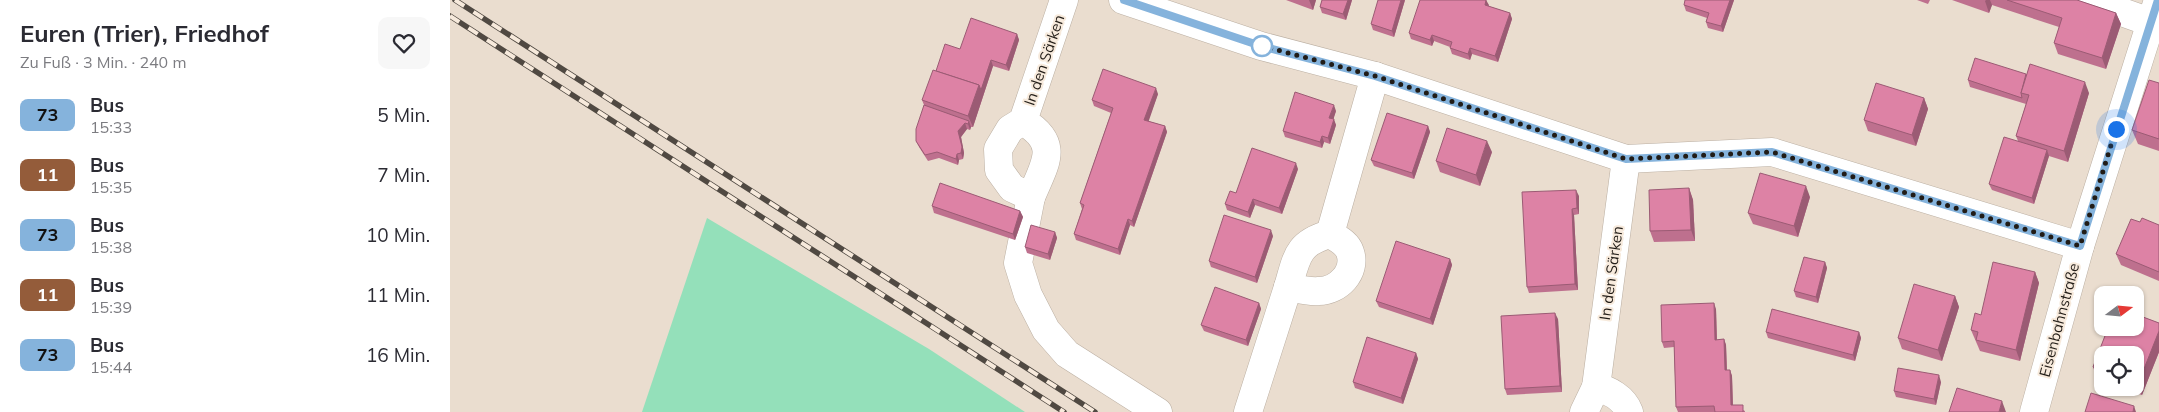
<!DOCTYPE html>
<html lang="de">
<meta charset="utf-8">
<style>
body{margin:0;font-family:Mulish,sans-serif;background:#f7f7f7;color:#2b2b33;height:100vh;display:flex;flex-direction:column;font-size:19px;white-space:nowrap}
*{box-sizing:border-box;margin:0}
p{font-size:16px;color:#7c7c81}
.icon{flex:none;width:28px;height:28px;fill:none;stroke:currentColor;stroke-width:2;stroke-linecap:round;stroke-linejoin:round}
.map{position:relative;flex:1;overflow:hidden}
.details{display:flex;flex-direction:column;background:#fff;width:450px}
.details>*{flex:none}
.badge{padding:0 10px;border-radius:8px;font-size:18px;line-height:32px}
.needle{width:32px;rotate:74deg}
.controls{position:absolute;left:1644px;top:286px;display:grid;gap:10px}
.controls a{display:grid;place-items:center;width:50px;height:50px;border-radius:10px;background:#fff;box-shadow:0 1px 4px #0004;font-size:25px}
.you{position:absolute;width:25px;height:25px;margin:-12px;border:4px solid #fff;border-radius:50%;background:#1a73e8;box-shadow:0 0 0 8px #1a73e833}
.map>.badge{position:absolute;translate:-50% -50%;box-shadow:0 0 0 2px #fff}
.round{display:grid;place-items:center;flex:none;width:52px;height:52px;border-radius:10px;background:#f7f7f7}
.overview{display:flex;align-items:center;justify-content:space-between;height:85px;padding:0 20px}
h1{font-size:24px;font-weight:700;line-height:38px}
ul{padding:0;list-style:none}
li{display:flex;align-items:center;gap:15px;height:60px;padding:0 20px}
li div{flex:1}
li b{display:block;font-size:19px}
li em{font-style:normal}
li .badge{min-width:55px;font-weight:700;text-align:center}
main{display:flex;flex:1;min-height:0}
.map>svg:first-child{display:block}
.green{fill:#94e0ba}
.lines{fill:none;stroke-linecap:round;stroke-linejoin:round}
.minor-casing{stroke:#bbafa2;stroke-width:29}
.minor{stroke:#fff;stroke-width:28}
.rail-casing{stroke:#504942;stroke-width:5.5}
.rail{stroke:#f7eadc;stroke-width:4;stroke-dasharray:11;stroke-linecap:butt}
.wall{fill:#be708e}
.shaded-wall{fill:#9b5b74}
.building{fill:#dd82a5;stroke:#9b5b74}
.line-casing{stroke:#fff;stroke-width:11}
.line{stroke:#85b3dc;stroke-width:8}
.walk{stroke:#211c17;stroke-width:5;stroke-dasharray:0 9}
.stop-dot{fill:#fff;stroke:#85b3dc;stroke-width:2.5}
.labels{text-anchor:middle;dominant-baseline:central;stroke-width:4;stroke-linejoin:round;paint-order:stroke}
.street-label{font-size:15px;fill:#211c17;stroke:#f7eadc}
</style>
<main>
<section class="details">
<div class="overview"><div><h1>Euren (Trier), Friedhof</h1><p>Zu Fuß · 3 Min. · 240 m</p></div><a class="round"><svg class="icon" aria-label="heart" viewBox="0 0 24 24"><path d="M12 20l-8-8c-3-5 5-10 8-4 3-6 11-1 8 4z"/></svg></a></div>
<ul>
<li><span class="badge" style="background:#85b3dc;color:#111">73</span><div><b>Bus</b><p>15:33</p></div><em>5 Min.</em></li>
<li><span class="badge" style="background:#945c3a;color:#fff">11</span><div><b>Bus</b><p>15:35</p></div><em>7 Min.</em></li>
<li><span class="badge" style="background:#85b3dc;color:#111">73</span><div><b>Bus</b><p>15:38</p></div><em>10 Min.</em></li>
<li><span class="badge" style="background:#945c3a;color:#fff">11</span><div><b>Bus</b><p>15:39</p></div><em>11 Min.</em></li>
<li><span class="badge" style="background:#85b3dc;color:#111">73</span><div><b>Bus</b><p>15:44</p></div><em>16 Min.</em></li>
</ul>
</section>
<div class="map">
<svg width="1709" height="412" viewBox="0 0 1709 412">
<rect width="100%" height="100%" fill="#eaddcf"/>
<polygon class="green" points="257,218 479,349 575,412 192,412"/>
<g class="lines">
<g class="minor-casing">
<g id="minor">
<polyline points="673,0 811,46 925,76 1176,159 1322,152 1630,246"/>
<polyline points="1638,0 1700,22"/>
<path d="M573 121C611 144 595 163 581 197L562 188 549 170 548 149 560 129 573 121 614 0"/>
<path d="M1176 159 1146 387C1159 390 1174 398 1179 412"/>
<polyline points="581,197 568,263 578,295 596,330 617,354 708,412"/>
<path d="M838 287C847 257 847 243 880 234"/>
<path d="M798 412 838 287C848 289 859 292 869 291 888 291 907 272 900 252 897 243 888 239 880 234L925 76"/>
<polyline points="1134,412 1146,387"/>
<polyline points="1584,412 1630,246 1708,0"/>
</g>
</g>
<use href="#minor" class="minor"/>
<g class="rail-casing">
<g id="rail">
<polyline points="5,0 645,412"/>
<polyline points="0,16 614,412"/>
</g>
</g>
<use href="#rail" class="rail"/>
</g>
<g class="wall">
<polygon points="836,0 866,0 863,10"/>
<polygon points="872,0 902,0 896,20 872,13 870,7"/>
<polygon points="955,0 944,37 923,30 921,24"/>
<polygon points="1036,0 1038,6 1060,13 1062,19 1048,62 1022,54 1020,60 1002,54 1000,48 1000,47 984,41 982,46 961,39 959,33"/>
<polygon points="1284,0 1273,32 1258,28 1256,22 1257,18 1236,11 1234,5"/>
<polygon points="1467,0 1480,0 1478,4"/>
<polygon points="1502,0 1627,0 1666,13 1671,24 1656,69 1608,54 1604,43 1609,27 1542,5 1539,13"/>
<polygon points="567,34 569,40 559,71 543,66 523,127 521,127 520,130 517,129 511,137 514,153 513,159 509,160 508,165 489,158 478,161 469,147 466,141 474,105 472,100 486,71 510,49"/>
<polygon points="1576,74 1639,93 1618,162 1599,156 1584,204 1542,190 1539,184 1568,141 1566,136 1576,104 1520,87 1518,80"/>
<polygon points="1709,83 1709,151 1688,144 1682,130"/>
<polygon points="708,94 698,121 715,126 717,132 684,227 680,225 670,255 626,240 624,234 632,209 630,203 661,113 644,106 642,100"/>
<polygon points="1474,98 1478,109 1466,146 1418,131 1414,120"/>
<polygon points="886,111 883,119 886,125 880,144 874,142 872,148 835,137 833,131"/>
<polygon points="978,126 980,132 964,179 924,166 921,160"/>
<polygon points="1042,152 1030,186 990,172 986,161"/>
<polygon points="848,169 832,214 805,205 800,218 777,210 775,204 786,193"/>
<polygon points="1239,188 1243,200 1245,241 1204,242 1200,231"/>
<polygon points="1129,196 1129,214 1124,215 1128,290 1079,293 1077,287"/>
<polygon points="1360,197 1348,237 1303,224 1298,213"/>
<polygon points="482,206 570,211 573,217 565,240 484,213"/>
<polygon points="1690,222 1709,225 1709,281 1671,265 1666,254"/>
<polygon points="605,232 607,238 600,260 577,253 575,247"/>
<polygon points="823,236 807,283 761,267 759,261"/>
<polygon points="1000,259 1002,265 983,325 929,307 926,301"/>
<polygon points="1375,262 1377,268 1368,303 1346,297 1344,291"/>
<polygon points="1585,272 1589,283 1570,361 1530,351 1521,330 1531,315"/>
<polygon points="1505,296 1509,307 1492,361 1452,349 1448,338"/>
<polygon points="809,303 811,309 798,346 754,331 751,325"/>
<polygon points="1266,309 1267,340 1274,339 1276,345 1277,370 1280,370 1282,376 1283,405 1295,411 1295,412 1228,412 1226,407 1224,347 1214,348 1212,342"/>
<polygon points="1685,314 1709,323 1709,352 1692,395 1672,388 1685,388 1685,355 1652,355 1652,380 1647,378 1643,367 1658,328 1685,328"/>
<polygon points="1108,319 1112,392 1057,395 1055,389"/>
<polygon points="1316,332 1409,332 1411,338 1405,361 1318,338"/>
<polygon points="966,353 968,359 953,404 905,388 903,382"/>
<polygon points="1491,382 1486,405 1446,397 1444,391"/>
</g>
<g class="shaded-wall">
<polygon points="859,0 866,0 863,10"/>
<polygon points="898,0 902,0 896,20 893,14"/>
<polygon points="951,0 955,0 944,37 942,31"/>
<polygon points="1036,0 1039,5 1037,11 1035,5"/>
<polygon points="1280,0 1284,0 1273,32 1271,26"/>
<polygon points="1536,0 1540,0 1542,5 1539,13 1535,1"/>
<polygon points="1060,13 1062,19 1048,62 1045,56"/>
<polygon points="1666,13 1671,24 1656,69 1652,58"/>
<polygon points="567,34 569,40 559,71 556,65"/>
<polygon points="982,35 984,41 982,46 980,40"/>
<polygon points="1020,48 1022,54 1020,60 1018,54"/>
<polygon points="541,60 543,66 523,127 518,116 529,85"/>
<polygon points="1635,82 1639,93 1618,162 1614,151"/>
<polygon points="706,88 708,94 697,126 694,120"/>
<polygon points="1474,98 1478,109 1466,146 1462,135"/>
<polygon points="884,105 886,111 882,124 879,118"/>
<polygon points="884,119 886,125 880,144 878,138"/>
<polygon points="519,121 521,127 520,130 518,124"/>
<polygon points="515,123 517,129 511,137 514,153 513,159 511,153 508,131"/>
<polygon points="715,126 717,132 684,227 682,221"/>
<polygon points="978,126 980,132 964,179 962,173"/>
<polygon points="872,136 874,142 872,148 870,142"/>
<polygon points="1037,141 1042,152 1030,186 1026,175"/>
<polygon points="1597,150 1599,156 1584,204 1582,198"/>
<polygon points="507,154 509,160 508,165 506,159"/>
<polygon points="846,163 848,169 832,214 829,208"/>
<polygon points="1356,186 1360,197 1348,237 1344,226"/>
<polygon points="1239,188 1243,200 1245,241 1241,230"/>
<polygon points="1126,190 1129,196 1129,214 1127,208"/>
<polygon points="803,199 805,205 800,218 798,212"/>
<polygon points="1122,209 1124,215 1128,290 1125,284"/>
<polygon points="570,211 573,217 565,240 563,234"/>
<polygon points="678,219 680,225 670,255 668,249"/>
<polygon points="821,230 823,236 807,283 805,277"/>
<polygon points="605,232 607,238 600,260 598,254"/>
<polygon points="1000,259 1002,265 983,325 980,319"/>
<polygon points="1375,262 1377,268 1368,303 1366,297"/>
<polygon points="1585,272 1589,283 1570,361 1566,350"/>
<polygon points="1505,296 1509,307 1492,361 1488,350"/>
<polygon points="809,303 811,309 798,346 796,340"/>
<polygon points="1264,303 1266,309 1267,346 1265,340"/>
<polygon points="1105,313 1108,319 1112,392 1110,386"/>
<polygon points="1709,331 1709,352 1692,395 1688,384"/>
<polygon points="1409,332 1411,338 1405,361 1403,355"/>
<polygon points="1274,339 1276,345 1277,376 1275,370"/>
<polygon points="966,353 968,359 953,404 951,398"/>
<polygon points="1280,370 1282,376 1283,411 1281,405"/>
<polygon points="1489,375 1491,382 1486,405 1484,399"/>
<polygon points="1552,401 1556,412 1549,412"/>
<polygon points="1684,406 1686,412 1683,412"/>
</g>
<g class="building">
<polygon points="872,0 898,0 893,14 870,7"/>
<polygon points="928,0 951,0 942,31 921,24"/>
<polygon points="970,0 1036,0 1035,5 1060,13 1045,56 1020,48 1018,54 1000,48 1002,42 982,35 980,40 959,33"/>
<polygon points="1235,0 1280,0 1271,26 1256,22 1259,13 1234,5"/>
<polygon points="1557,0 1627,0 1666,13 1652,58 1604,43 1612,18"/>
<polygon points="521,18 567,34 556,65 541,60 531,90 529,85 486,71 495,44 510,49"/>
<polygon points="1525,58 1576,74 1571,93 1572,98 1518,80"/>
<polygon points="1580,64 1635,82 1614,151 1566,136 1579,95 1571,93"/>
<polygon points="653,69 706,88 694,120 715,126 682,221 678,219 668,249 624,234 634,205 630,203 663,108 642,100"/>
<polygon points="483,70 529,85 518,116 472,100"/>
<polygon points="1699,80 1709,83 1709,139 1682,130"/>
<polygon points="1426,83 1474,98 1462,135 1414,120"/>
<polygon points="845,92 884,105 879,118 884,119 878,138 872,136 870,142 833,131"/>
<polygon points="474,105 519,121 518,124 515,123 508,131 512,147 511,153 507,154 506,159 487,152 475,155 466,141 466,129"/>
<polygon points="937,113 978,126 962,173 921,160"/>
<polygon points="997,128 1037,141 1026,175 986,161"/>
<polygon points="1554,137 1597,150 1582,198 1539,184"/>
<polygon points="802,148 846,163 829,208 803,199 798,212 775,204 780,191 786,193"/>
<polygon points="1310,173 1356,186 1344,226 1298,213"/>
<polygon points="490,183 570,211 563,234 482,206"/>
<polygon points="1239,188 1241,230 1200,231 1199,190"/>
<polygon points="1126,190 1127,208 1122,209 1125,284 1077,287 1072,192"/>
<polygon points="774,215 821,230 805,277 759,261"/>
<polygon points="1692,218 1709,225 1709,272 1666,254 1681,219 1690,222"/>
<polygon points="581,225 605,232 598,254 575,247"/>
<polygon points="946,241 1000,259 980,319 926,301"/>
<polygon points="1354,257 1375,262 1366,297 1344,291"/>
<polygon points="1543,262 1585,272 1566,350 1526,340 1528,332 1521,330 1525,313 1531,315"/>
<polygon points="1464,284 1505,296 1488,350 1448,338"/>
<polygon points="765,287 809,303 796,340 751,325"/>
<polygon points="1264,303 1265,340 1274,339 1275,370 1280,370 1281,405 1293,405 1293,412 1265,412 1264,406 1226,407 1224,341 1212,342 1211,305"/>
<polygon points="1322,309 1409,332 1403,355 1316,332"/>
<polygon points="1105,313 1110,386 1055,389 1051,316"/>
<polygon points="1685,314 1709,323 1709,331 1688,384 1685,383 1685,355 1652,355 1652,371 1643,367 1658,328 1685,328"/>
<polygon points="917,337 966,353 951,398 903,382"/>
<polygon points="1448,368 1489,375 1484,399 1444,391"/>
<polygon points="1507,388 1552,401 1549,412 1499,412"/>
<polygon points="1641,393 1684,406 1683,412 1635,412"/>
</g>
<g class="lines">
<g class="line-casing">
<polyline id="line" points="674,0 811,46 925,76 1176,159 1322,152 1630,246 1708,0"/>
</g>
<use href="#line" class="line"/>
<polyline class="walk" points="812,46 925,76 1176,159 1322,152 1630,246 1666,129"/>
</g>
<circle class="stop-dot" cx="812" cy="46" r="10"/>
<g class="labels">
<g class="street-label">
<text transform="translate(594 60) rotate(-71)">In den Särken</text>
<text transform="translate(1161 273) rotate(-82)">In den Särken</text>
<text transform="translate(1609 320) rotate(-75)">Eisenbahnstraße</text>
</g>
</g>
</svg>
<div class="controls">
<a><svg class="needle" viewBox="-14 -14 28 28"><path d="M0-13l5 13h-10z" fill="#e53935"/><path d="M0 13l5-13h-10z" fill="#7c7c81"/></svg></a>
<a><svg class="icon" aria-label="locate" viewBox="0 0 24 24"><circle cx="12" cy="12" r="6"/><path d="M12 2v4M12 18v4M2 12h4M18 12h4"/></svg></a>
</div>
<div class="you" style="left:1666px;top:129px"></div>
</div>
</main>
